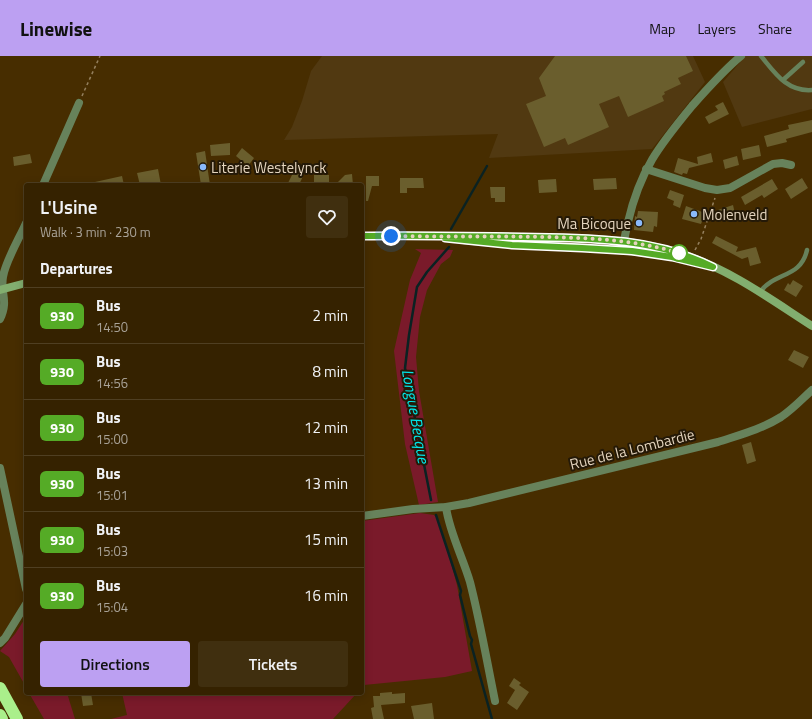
<!DOCTYPE html>
<meta charset="utf-8">
<style>
body{margin:0;font-family:"Titillium Web",sans-serif;background:#402f0f;color:#f1f3f6;height:100vh;display:flex;flex-direction:column;font-size:15px;white-space:nowrap}
*{box-sizing:border-box;margin:0}
p{font-size:13px;color:#aaa499}
.icon{flex:none;width:22px;height:22px;fill:none;stroke:currentColor;stroke-width:2;stroke-linecap:round;stroke-linejoin:round}
.map{position:relative;flex:1;overflow:hidden}
.side{position:absolute;left:24px;top:127px;width:340px;height:512px;display:flex;flex-direction:column;background:#352200;border-radius:4px;box-shadow:0 2px 10px #0003,0 0 0 1px #4f3f22}
.side>*{flex:none}
.badge{padding:0 8px;border-radius:6px;font-size:14px;line-height:26px}
.you{position:absolute;width:20px;height:20px;margin:-10px;border:3px solid #fff;border-radius:50%;background:#1a73e8;box-shadow:0 0 0 6px #1a73e833}
.map>.badge{position:absolute;translate:-50% -50%;box-shadow:0 0 0 2px #fff}
h2{padding:0 16px;font-size:15px;line-height:36px}
.round{display:grid;place-items:center;flex:none;width:42px;height:42px;border-radius:4px;background:#402f0f}
.overview{display:flex;align-items:center;justify-content:space-between;height:68px;padding:0 16px}
h1{font-size:19px;font-weight:600;line-height:30px}
.button{display:flex;gap:8px;margin-top:auto;padding:8px 16px}
.button a{flex:1;height:46px;border-radius:4px;background:#bca0f2;color:#111;font-size:16px;font-weight:600;line-height:46px;text-align:center}
.button a+a{background:#402f0f;color:#f1f3f6}
ul{padding:0;list-style:none}
li{display:flex;align-items:center;gap:12px;height:56px;padding:0 16px;border-top:1px solid #4f3f22}
li div{flex:1}
li b{display:block;font-size:15px}
li em{font-style:normal}
li .badge{min-width:44px;font-weight:700;text-align:center}
header{display:flex;align-items:center;gap:24px;box-sizing:border-box;height:56px;padding:0 20px;background:#bca0f2;color:#111}
header strong{font-size:19px}
nav{display:flex;gap:22px;margin-inline-start:auto;font-size:14px}
.map>svg:first-child{display:block}
.built{fill:#513911}
.green{fill:#7a1a2a}
.lines{fill:none;stroke-linecap:round;stroke-linejoin:round}
.stream{stroke:#0a2222;stroke-width:2.5}
.building{fill:#6a5e2d}
.path{stroke:#95805e;stroke-width:1.5;stroke-dasharray:3 3;stroke-linecap:butt}
.lane{stroke:#67825b;stroke-width:4.5}
.street{stroke:#67825b;stroke-width:8}
.secondary{stroke:#82ae6f;stroke-width:8}
.highway{stroke:#aaef8b;stroke-width:12}
.line-casing{stroke:#fff;stroke-width:9}
.line{stroke:#55ab26;stroke-width:6}
.walk{stroke:#e4d4be;stroke-width:4;stroke-dasharray:0 7.2}
.poi-dot{fill:#8abafc;stroke:#241907;stroke-width:1.5}
.stop-dot{fill:#fff;stroke:#55ab26;stroke-width:2}
.labels{text-anchor:middle;dominant-baseline:central;stroke-width:4;stroke-linejoin:round;paint-order:stroke}
.poi-label{font-size:15px;fill:#e4d4be;stroke:#241907;text-anchor:start}
.street-label{font-size:15px;fill:#e4d4be;stroke:#241907}
.water-label{font-size:16px;font-style:italic;fill:#02e6e9;stroke:#241907}
</style>
<header>
<strong>Linewise</strong>
<nav><a>Map</a><a>Layers</a><a>Share</a></nav>
</header>
<div class="map">
<svg width="812" height="663" viewBox="0 0 812 663">
<rect width="100%" height="100%" fill="#472d00"/>
<g class="built">
<polygon points="322,0 693,0 705,26 652,93 489,102 498,78 284,84 292,71 302,45 311,15"/>
<polygon points="738,0 812,0 812,53 742,71 723,26 742,4"/>
</g>
<g class="green">
<polygon points="415,193 453,194 450,201 441,208 427,234 420,261 416,301 419,335 438,446 419,449 405,388 394,295 410,224 421,197"/>
<polygon points="420,457 434,459 439,464 457,529 472,615 445,621 364,629 362,631 362,465"/>
<polygon points="26,561 26,631 9,601 0,595 15,578"/>
<polygon points="29,637 67,637 75,663 44,663"/>
<polygon points="122,637 357,637 333,663 111,663 127,659"/>
</g>
<g class="lines">
<g class="stream">
<polyline points="451,173 487,110"/>
<polyline points="431,444 405,312 409,279 417,231 427,216 449,191"/>
<polyline points="436,459 461,535 460,539 470,580 472,584 471,588 492,663"/>
</g>
</g>
<g class="building">
<polygon points="555,0 686,0 693,15 678,22 681,28 664,36 665,38 662,40 664,45 628,61 619,40 599,48 609,71 568,89 565,82 544,91 526,48 546,40 539,22"/>
<polygon points="723,46 729,58 709,68 705,61 718,54 715,50"/>
<polygon points="812,64 812,76 786,83 787,86 767,91 764,80 789,73 788,69"/>
<polygon points="230,87 230,99 211,100 210,89"/>
<polygon points="759,89 761,100 743,104 741,93"/>
<polygon points="242,92 254,102 248,110 236,100"/>
<polygon points="205,95 210,129 201,129 196,97"/>
<polygon points="711,97 713,106 689,112 687,118 683,117 682,119 674,116 678,102 698,108 697,101"/>
<polygon points="30,98 32,107 14,110 13,101"/>
<polygon points="737,100 739,109 725,113 723,104"/>
<polygon points="158,113 161,129 140,129 137,117"/>
<polygon points="294,115 303,120 299,129 287,129"/>
<polygon points="352,118 353,129 335,129 345,119"/>
<polygon points="314,119 329,119 329,128 314,129"/>
<polygon points="122,120 124,129 95,129 95,126"/>
<polygon points="366,120 379,120 379,130 372,130 368,145 366,145"/>
<polygon points="400,122 423,122 424,132 407,132 407,137 400,137"/>
<polygon points="616,122 617,133 594,134 593,123"/>
<polygon points="802,122 808,132 791,143 785,133"/>
<polygon points="556,123 557,136 539,137 538,124"/>
<polygon points="772,123 778,133 764,142 762,139 745,149 741,141"/>
<polygon points="490,131 505,131 505,146 495,146 495,142 491,142"/>
<polygon points="670,134 684,139 680,152 673,149 674,145 667,142"/>
<polygon points="733,149 735,158 721,162 718,154"/>
<polygon points="686,150 705,157 701,168 682,163"/>
<polygon points="638,155 658,156 657,171 654,170 653,176 634,174 635,160 637,161"/>
<polygon points="716,180 738,191 736,196 756,191 761,207 750,210 748,201 742,203 712,187"/>
<polygon points="793,224 803,230 796,241 784,234 788,227 790,229"/>
<polygon points="794,294 809,301 803,312 788,304"/>
<polygon points="751,386 756,405 747,408 742,389"/>
<polygon points="514,622 521,627 519,629 529,636 517,654 507,647 515,634 509,630"/>
<polygon points="392,636 392,638 405,637 405,647 381,649 384,663 373,663 371,652 374,651 373,640 380,640 380,637"/>
<polygon points="81,637 91,637 93,649 83,650"/>
<polygon points="432,647 434,663 414,663 411,650"/>
</g>
<g class="lines">
<g class="path">
<polyline points="82,40 100,0"/>
<polyline points="695,194 701,183 715,142"/>
</g>
<g class="lane">
<path d="M761 0C775 17 787 36 812 34"/>
<polyline points="783,24 803,6"/>
<path d="M761 235C775 216 801 222 807 194"/>
</g>
<g class="street">
<polyline points="646,113 705,132 717,134 730,132 773,108 782,107 791,109"/>
<polyline points="43,129 79,47"/>
<path d="M623 192C624 183 626 175 628 166 640 114 659 90 692 50 708 32 723 15 741 0"/>
<path d="M0 263C9 244 0 237 3 221 5 206 20 181 26 167"/>
<polyline points="0,412 26,533"/>
<path d="M446 451C449 475 463 502 470 526 480 565 487 606 495 645"/>
<path d="M362 460 413 453 446 451 469 447 718 386C739 379 762 373 781 361 793 353 802 343 812 334"/>
<polyline points="0,587 5,582 26,548"/>
</g>
<g class="secondary">
<path d="M362 180C416 179 469 180 523 181 576 182 631 181 682 198 731 214 770 243 812 270"/>
<path d="M463 184C538 193 613 188 687 204"/>
<polyline points="0,234 26,227"/>
</g>
<g class="highway">
<polyline points="0,632 17,663"/>
<polyline points="0,659 2,663"/>
</g>
</g>
<g class="lines">
<g class="line-casing">
<path id="line" d="M362 180C416 179 469 180 523 181 587 182 653 181 713 211L672 201 632 195 582 192 512 189 445 182"/>
</g>
<use href="#line" class="line"/>
<path class="walk" d="M391 180C443 181 495 180 547 181 593 182 638 184 682 198L679 197"/>
</g>
<g class="poi-dot">
<circle cx="203" cy="111" r="4"/>
<circle cx="694" cy="158" r="4"/>
<circle cx="639" cy="167" r="4"/>
</g>
<circle class="stop-dot" cx="679" cy="197" r="8"/>
<g class="labels">
<g class="poi-label">
<text x="211" y="111">Literie Westelynck</text>
<text x="702" y="158">Molenveld</text>
<text x="631" y="167" text-anchor="end">Ma Bicoque</text>
</g>
<g class="street-label">
<text transform="translate(632 393) rotate(-14)">Rue de la Lombardie</text>
</g>
<g class="water-label">
<text transform="translate(416 360) rotate(80)">Longue Becque</text>
</g>
</g>
</svg>
<div class="you" style="left:391px;top:180px"></div>
<section class="side">
<div class="overview"><div><h1>L'Usine</h1><p>Walk · 3 min · 230 m</p></div><a class="round"><svg class="icon" aria-label="heart" viewBox="0 0 24 24"><path d="M12 20l-8-8c-3-5 5-10 8-4 3-6 11-1 8 4z"/></svg></a></div>
<h2>Departures</h2>
<ul>
<li><span class="badge" style="background:#55ab26;color:#fff">930</span><div><b>Bus</b><p>14:50</p></div><em>2 min</em></li>
<li><span class="badge" style="background:#55ab26;color:#fff">930</span><div><b>Bus</b><p>14:56</p></div><em>8 min</em></li>
<li><span class="badge" style="background:#55ab26;color:#fff">930</span><div><b>Bus</b><p>15:00</p></div><em>12 min</em></li>
<li><span class="badge" style="background:#55ab26;color:#fff">930</span><div><b>Bus</b><p>15:01</p></div><em>13 min</em></li>
<li><span class="badge" style="background:#55ab26;color:#fff">930</span><div><b>Bus</b><p>15:03</p></div><em>15 min</em></li>
<li><span class="badge" style="background:#55ab26;color:#fff">930</span><div><b>Bus</b><p>15:04</p></div><em>16 min</em></li>
</ul>
<div class="button"><a>Directions</a><a>Tickets</a></div>
</section>
</div>
